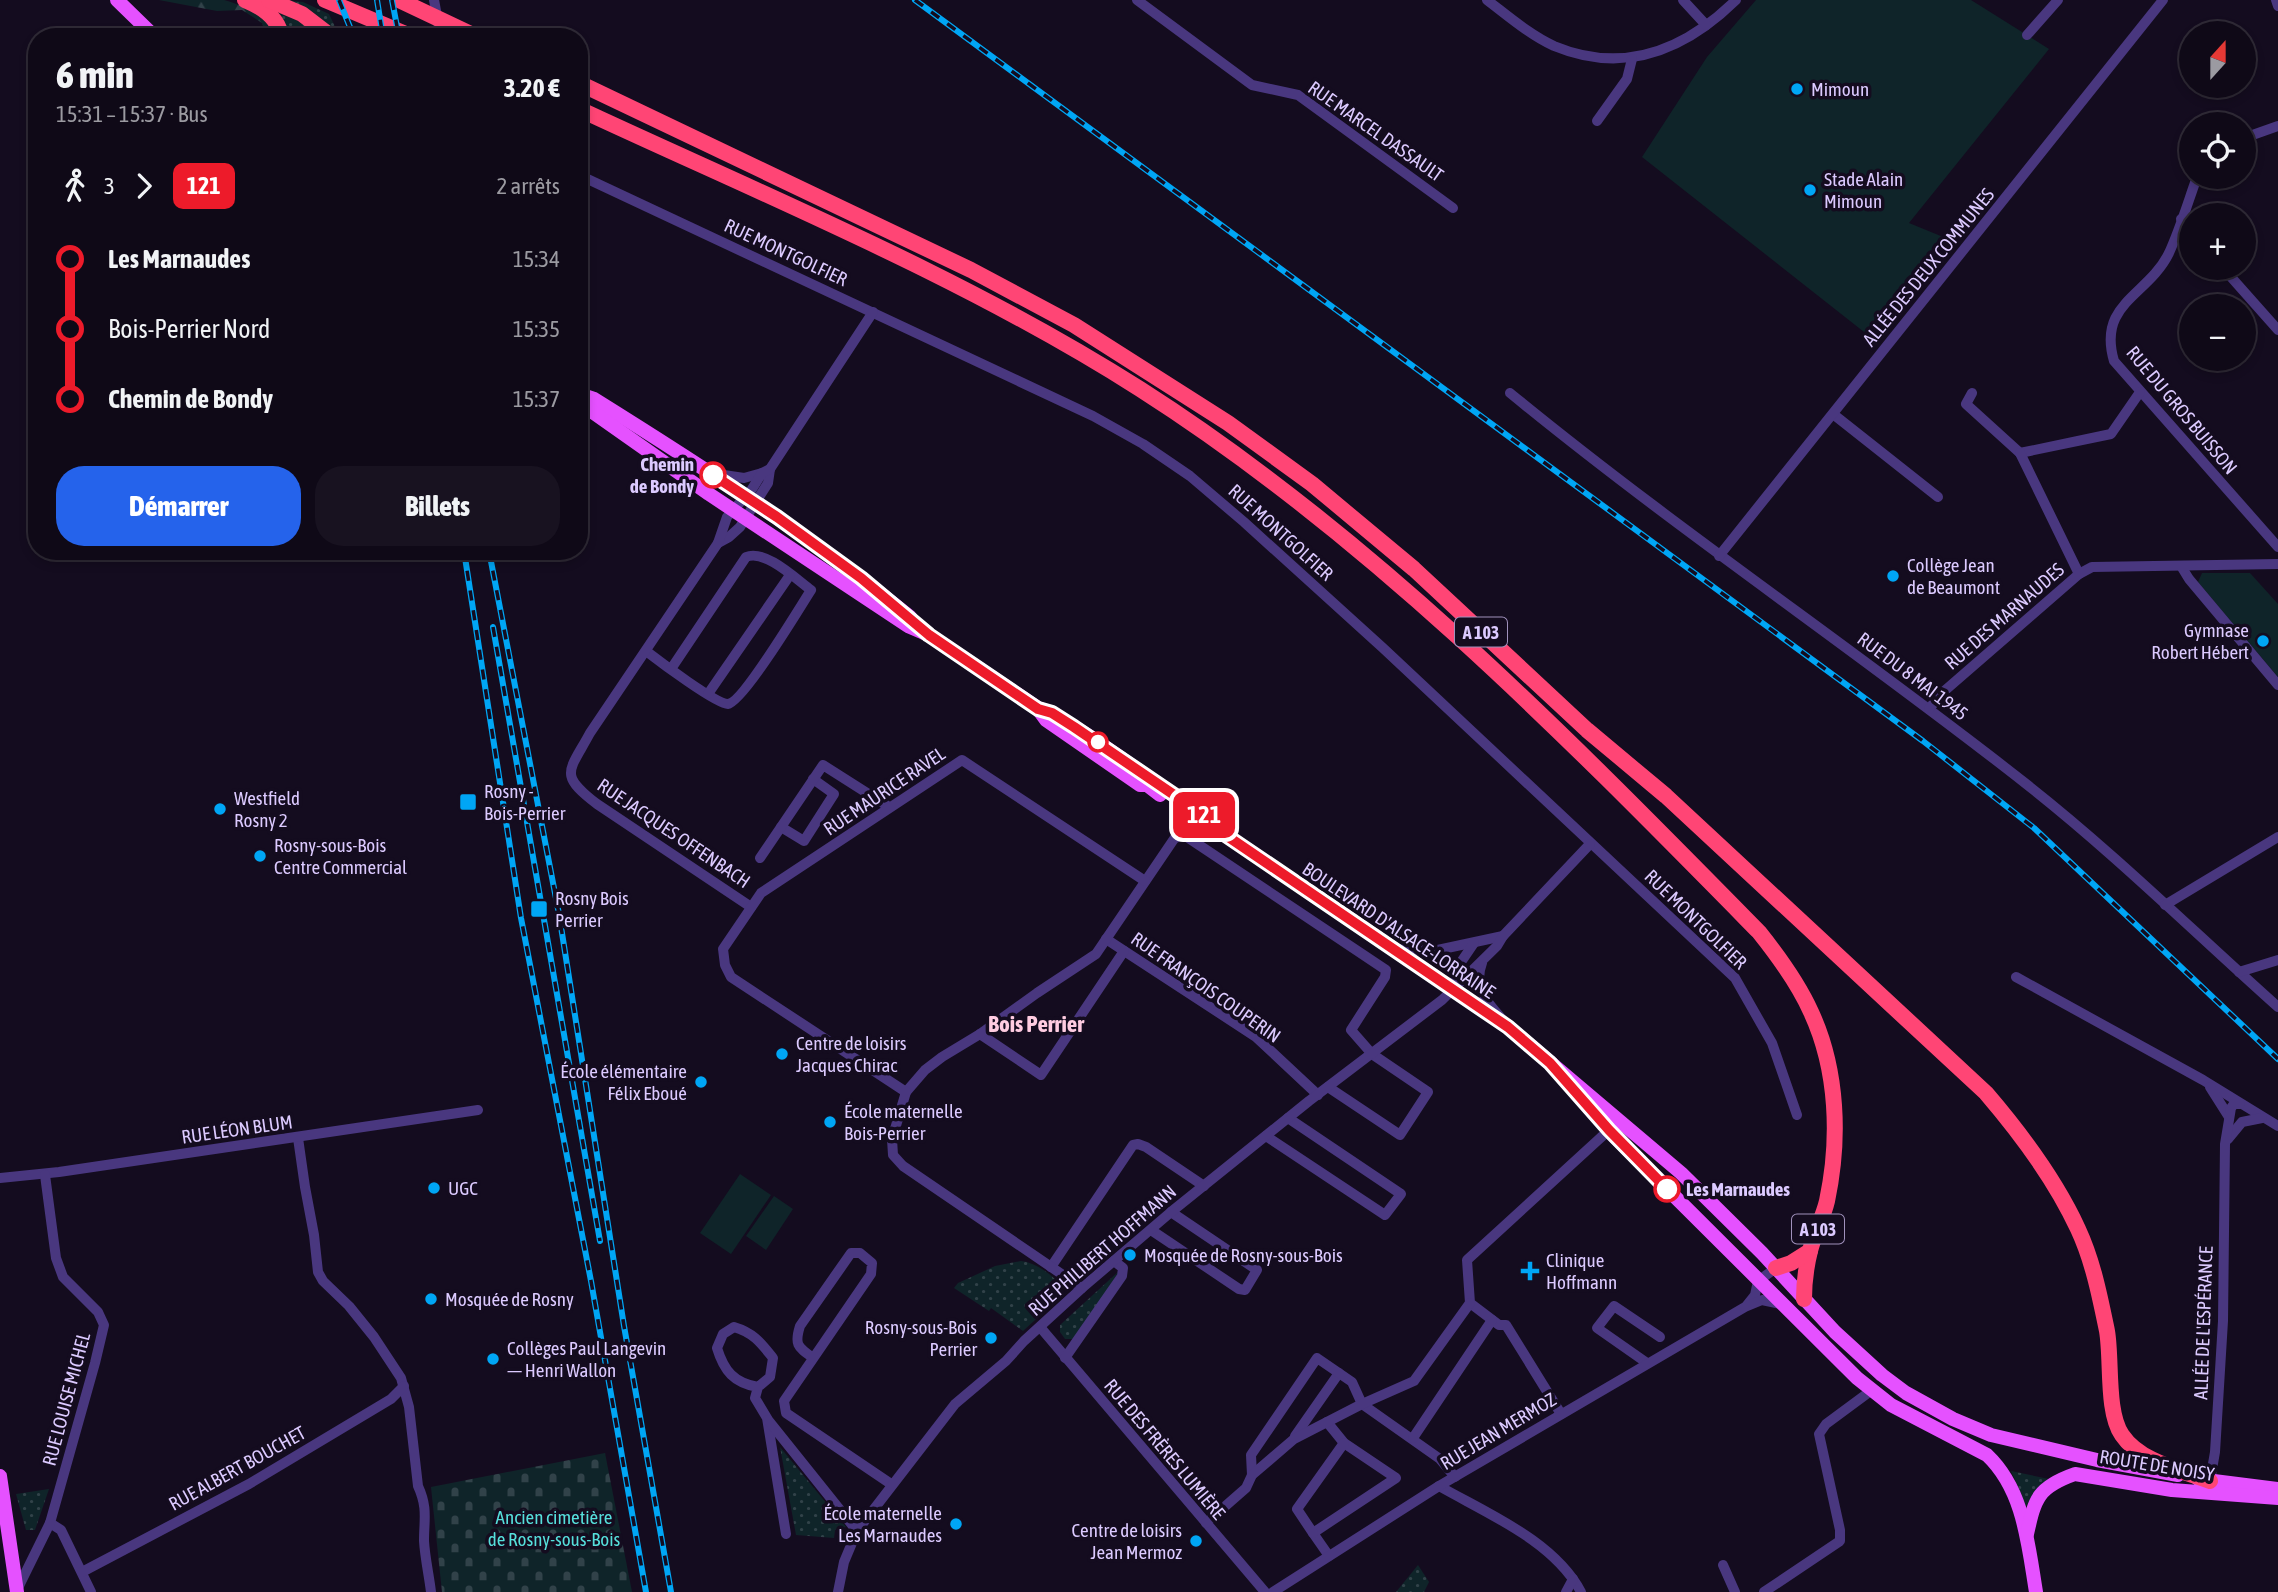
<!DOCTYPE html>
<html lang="fr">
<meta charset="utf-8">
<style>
body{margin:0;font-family:"Asap Condensed",sans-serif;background:#181220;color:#f1f3f6;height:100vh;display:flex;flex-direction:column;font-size:26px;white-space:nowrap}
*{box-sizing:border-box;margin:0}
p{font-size:23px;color:#9b9aa1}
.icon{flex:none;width:38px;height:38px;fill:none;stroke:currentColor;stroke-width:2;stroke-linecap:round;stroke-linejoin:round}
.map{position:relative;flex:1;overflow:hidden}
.details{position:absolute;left:28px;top:28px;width:560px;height:532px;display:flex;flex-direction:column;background:#0f0917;border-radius:28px;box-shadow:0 4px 10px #0003,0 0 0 2px #2f2a36}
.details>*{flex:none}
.badge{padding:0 14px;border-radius:10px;font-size:24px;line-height:46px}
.needle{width:46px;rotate:21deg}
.controls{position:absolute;left:2179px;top:21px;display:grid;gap:14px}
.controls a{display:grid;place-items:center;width:77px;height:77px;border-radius:50%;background:#0f0917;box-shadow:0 4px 10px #0003,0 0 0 2px #2f2a36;font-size:35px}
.map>.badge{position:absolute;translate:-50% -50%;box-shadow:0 0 0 4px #fff}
.legs{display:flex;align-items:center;gap:10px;height:77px;padding:0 28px;font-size:23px}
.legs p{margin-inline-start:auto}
.summary{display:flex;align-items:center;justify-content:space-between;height:119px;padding:0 28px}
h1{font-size:38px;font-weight:800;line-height:52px}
.primary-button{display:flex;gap:14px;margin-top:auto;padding:14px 28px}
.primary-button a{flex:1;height:80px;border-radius:28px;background:#2563eb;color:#fff;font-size:28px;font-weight:800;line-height:80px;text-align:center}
.primary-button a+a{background:#181220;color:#f1f3f6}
ul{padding:0 28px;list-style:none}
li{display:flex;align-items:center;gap:24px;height:70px;font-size:26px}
li i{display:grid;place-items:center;width:10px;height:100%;margin:0 9px;background:currentColor}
li i::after{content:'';width:18px;height:18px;margin:-9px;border:5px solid;border-radius:50%;background:#0f0917}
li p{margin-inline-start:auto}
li:first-child i{background:linear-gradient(#0000 50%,currentColor 0)}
li:last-child i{background:linear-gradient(currentColor 50%,#0000 0)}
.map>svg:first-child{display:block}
.grass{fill:url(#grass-dots)}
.forest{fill:url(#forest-firs)}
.cemetery{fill:url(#cemetery-stones)}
.garden{fill:#0f2429}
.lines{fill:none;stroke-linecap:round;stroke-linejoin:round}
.minor{stroke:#49377f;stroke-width:10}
.major{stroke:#e551ff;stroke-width:14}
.highway{stroke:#ff4575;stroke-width:16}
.rail-casing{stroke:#00a6f5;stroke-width:6}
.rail{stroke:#140c1f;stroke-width:3.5;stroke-dasharray:10;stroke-linecap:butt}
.line-1-casing{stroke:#fff;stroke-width:16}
.line-1{stroke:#ed1b2a;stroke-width:10}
.poi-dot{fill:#00a6f5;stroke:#140c1f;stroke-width:2.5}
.stop-1-dot{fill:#fff;stroke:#ed1b2a;stroke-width:3.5}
.labels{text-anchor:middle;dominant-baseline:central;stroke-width:7;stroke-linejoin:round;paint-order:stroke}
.shield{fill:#140c1f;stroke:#a091bc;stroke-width:2}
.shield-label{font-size:18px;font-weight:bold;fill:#dccaff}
.poi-label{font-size:19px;fill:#dccaff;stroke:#140c1f;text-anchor:start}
.street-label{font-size:19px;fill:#dccaff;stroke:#140c1f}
.stop-label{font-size:19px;font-weight:bold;fill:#dccaff;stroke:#140c1f;text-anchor:end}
.park-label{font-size:19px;fill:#56dfdc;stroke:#140c1f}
.quarter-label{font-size:23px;font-weight:bold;fill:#ffcce1;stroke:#140c1f}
</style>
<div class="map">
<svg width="2278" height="1592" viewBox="0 0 2278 1592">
<defs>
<pattern id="grass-dots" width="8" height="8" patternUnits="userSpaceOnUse" patternTransform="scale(1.75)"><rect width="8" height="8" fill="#0f2429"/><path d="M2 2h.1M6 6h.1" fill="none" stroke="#314249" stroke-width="1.8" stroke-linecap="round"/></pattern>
<pattern id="forest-firs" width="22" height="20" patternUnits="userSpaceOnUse" patternTransform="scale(1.75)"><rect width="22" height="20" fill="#0f2429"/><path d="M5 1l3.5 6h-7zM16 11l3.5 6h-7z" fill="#314249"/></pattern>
<pattern id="cemetery-stones" width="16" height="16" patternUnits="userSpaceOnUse" patternTransform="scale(1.75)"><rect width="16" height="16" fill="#0f2429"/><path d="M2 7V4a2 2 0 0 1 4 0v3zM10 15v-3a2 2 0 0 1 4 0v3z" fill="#314249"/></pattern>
</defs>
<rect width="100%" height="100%" fill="#140c1f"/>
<g class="grass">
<polygon points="287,0 303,2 329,14 340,37 328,24"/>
<polygon points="278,10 297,19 322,37 288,37 288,31"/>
<path d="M1021 1261C1035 1262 1057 1277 1063 1290L1058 1299 1023 1331 991 1308 989 1311 954 1288 958 1283 995 1266Z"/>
<polygon points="1119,1271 1076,1339 1065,1339 1060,1332 1060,1325"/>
<polygon points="780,1447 846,1527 835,1530 834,1538 796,1535"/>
<polygon points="2011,1471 2049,1479 2034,1493 2024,1510 2021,1493"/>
<polygon points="49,1489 35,1530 26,1530 16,1494"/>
<polygon points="1418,1565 1429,1582 1424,1592 1396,1592"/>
</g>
<path class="forest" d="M159 0C178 0 206 0 224 0 242 5 273 17 274 37H267L262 23 242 10 217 11Z"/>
<polygon class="cemetery" points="605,1453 632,1592 442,1592 431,1487"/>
<g class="garden">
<polygon points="1756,0 1971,0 2049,49 1909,223 1953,241 1925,283 1878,343 1642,157 1707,57"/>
<polygon points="2202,573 2250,573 2278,604 2278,677 2198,582"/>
<polygon points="740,1174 771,1195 731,1254 700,1233"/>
<polygon points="774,1196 793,1209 766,1250 746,1236"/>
</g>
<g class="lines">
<g class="minor">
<polyline points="434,0 441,37"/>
<polyline points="1137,0 1252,85 1298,95 1453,208"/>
<path d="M1487 0C1508 16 1530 35 1554 46 1624 75 1685 50 1736 0"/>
<polyline points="1683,0 1706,25"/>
<polyline points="2276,0 2278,6"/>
<polyline points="2027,35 2058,0"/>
<polyline points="1597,121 1627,79 1632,59"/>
<polyline points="2244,138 2278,126"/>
<polyline points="579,175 1093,416 1143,444 1190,476 1244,522 1383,648 1735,978 1772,1043 1797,1115"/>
<path d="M2197 177C2188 202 2180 229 2169 253 2148 296 2097 303 2114 361L2278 547"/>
<polyline points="2181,219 2191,231"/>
<polyline points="2223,268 2278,330"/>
<path d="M1510 393C1677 530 1856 650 2025 783 2113 852 2194 932 2278 1007"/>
<polyline points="1972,393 1966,404 2020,453 2111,434 2140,392"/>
<polyline points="1833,414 1938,497"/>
<polyline points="2020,453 2079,574"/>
<polyline points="717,474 744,478 762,473"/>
<polyline points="718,543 729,537 740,527 768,483 770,469"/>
<polyline points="1719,556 2163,0"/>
<polyline points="2181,566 2189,579 2278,685"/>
<path d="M646 651C659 661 716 704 728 704 742 703 801 606 811 590 795 578 765 549 746 557L671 669"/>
<polyline points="708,694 790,575"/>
<polyline points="1929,709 1942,693 2079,574 2092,567 2278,564"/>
<polyline points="781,827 804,841 834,794 813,779"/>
<polyline points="760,858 823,765 889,807"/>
<polyline points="2165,905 2278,837"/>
<path d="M751 907 597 804C558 774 569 772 590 733L718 543 727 517 752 489 762 473 770 469 873 312"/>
<polyline points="1106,939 1256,1037 1318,1095"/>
<polyline points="1393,949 1433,951 1503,936"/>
<path d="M1482 963C1473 987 1486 1001 1502 1019"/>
<polyline points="2239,972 2278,960"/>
<polyline points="2016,977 2203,1080 2278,1126"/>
<polyline points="1453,989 1459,965 1474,943"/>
<polyline points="980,1034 1041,1075 1124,951"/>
<polyline points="2210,1087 2229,1117"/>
<polyline points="906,1092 925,1070 942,1057 980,1034 1037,993 1096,954 1174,839 1180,835 1187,837 1386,970 1385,977 1351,1030 1372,1054 1428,1092 1400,1135 1328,1087"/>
<polyline points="1266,1136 1385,1215 1401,1194 1288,1118"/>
<path d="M298 1138 305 1187 314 1235 318 1272 323 1281 349 1306 374 1337 401 1378 409 1407 418 1486C428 1508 424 1519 424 1541 425 1558 429 1575 431 1592"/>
<polyline points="2228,1139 2242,1122 2262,1118"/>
<polyline points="0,1178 59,1172 478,1110"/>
<polyline points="1151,1230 1239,1289 1245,1290 1257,1270 1171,1212"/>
<polyline points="1051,1267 1133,1145 1138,1144 1146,1147 1204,1186"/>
<polyline points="1082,1288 903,1166 893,1155 892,1139 906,1092 731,977 725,965 723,949 761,893 962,760 1145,881"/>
<polyline points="1747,1305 1755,1295 1758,1281 1776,1268"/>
<polyline points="1040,1327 1265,1592"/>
<path d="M813 1358C798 1347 794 1345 800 1326L851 1253H860L872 1263 871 1274 784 1401 786 1413 891 1484"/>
<polyline points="1065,1358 1122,1276 1123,1268 1114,1261"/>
<polyline points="1647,1363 1597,1328 1614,1306 1660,1337"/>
<path d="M758 1387C734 1383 724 1371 717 1348L723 1334 734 1327C754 1333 761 1343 773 1358L770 1377 758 1387 755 1398 767 1418 786 1534"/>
<polyline points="1362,1404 1440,1459 1455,1477"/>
<polyline points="1561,1414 1506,1325 1499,1325 1470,1303 1467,1260 1609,1130"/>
<polyline points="768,1420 857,1531"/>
<polyline points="1327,1422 1344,1443 1396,1478 1313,1533 1329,1556"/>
<polyline points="1295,1436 1339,1373"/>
<polyline points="1413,1438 1492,1320"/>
<polyline points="1252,1475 1251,1455 1317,1358 1352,1382 1362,1404"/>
<polyline points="2207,1484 2210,1481 2215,1452 2223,1321 2225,1144 2231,1108 2234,1104 2240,1104"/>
<path d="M1439 1486C1488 1514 1554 1541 1581 1592"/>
<polyline points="50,1523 61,1530 91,1592"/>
<polyline points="1206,1523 1246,1488 1252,1475 1294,1439 1362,1404 1414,1381 1470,1303"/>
<polyline points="1313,1533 1297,1509 1344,1443"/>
<polyline points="1723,1565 1735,1592"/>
<polyline points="82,1572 249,1484 391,1399 404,1386"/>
<polyline points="17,1590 50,1523 95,1363 104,1325 98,1312 63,1277 56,1258 45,1175"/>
<polyline points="838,1592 844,1562 857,1531 955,1404 1006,1361 1024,1341 1082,1288 1171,1212 1309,1101 1442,1000 1497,946 1503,936 1590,844"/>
<polyline points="1273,1592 1439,1486 1745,1307 1762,1300 1781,1304"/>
<polyline points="1566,1592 1573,1579"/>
<polyline points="1764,1592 1840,1541 1840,1530 1819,1434 1826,1424 1872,1390"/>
</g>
<g class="major">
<polyline points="117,0 155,37"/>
<path d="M579 394 594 399C703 467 810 536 910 617"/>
<polyline points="579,399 594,413 709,494 908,626 929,635 1038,708 1052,713 1095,740 1214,823 1224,834 1512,1030 1681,1173 1762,1253 1835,1332 1882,1375 1906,1393 1953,1419 1991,1435 2097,1460 2178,1475"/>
<polyline points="1038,709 1046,720 1140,785 1147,785 1160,795"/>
<path d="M1578 1095 1616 1138 1857 1378 1891 1405 1987 1455C2024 1490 2028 1544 2036 1592"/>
<polyline points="0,1476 17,1592"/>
<polyline points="2198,1479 2278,1489"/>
<path d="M2027 1534C2035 1498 2038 1487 2075 1474L2172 1490 2278 1498"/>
</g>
<g class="highway">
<path d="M245 0C262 7 279 18 281 37"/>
<polyline points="269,0 302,14 332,37"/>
<polyline points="325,0 413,37"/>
<polyline points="399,0 477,37"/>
<path d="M579 83 971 270 1074 325 1228 423 1312 484 1414 569 1587 730 1666 796 1986 1093C2022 1135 2055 1179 2078 1229 2093 1261 2100 1297 2107 1331 2112 1360 2106 1412 2122 1435 2140 1462 2181 1470 2210 1481"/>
<path d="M579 109C768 197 964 277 1140 389 1372 537 1567 737 1759 932 1779 957 1798 983 1811 1012 1838 1070 1840 1140 1827 1201 1823 1218 1814 1234 1810 1251 1806 1267 1804 1283 1804 1299"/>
<polyline points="1776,1268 1791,1263 1810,1251"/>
</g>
<g class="rail-casing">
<g id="rail">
<polyline points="339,0 354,37"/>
<polyline points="377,0 383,37"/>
<polyline points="392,0 399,37"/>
<polyline points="915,0 1923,741 2034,828 2278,1059"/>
<polyline points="464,551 521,918 591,1281 646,1592"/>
<polyline points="489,551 559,914 624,1326 671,1592"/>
<polyline points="493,627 600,1241"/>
</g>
</g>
<use href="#rail" class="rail"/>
</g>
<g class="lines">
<g class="line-1-casing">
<polyline id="line-1" points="713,475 777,517 861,578 929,635 1038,709 1052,713 1074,727 1214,822 1224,834 1508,1027 1550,1063 1609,1130 1667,1189"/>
</g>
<use href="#line-1" class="line-1"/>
</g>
<g class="poi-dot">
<circle cx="1797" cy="89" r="7"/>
<circle cx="1810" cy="190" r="7"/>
<circle cx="1893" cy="576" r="7"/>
<circle cx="2263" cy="641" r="7"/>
<rect x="459" y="793" width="18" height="18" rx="3.5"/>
<circle cx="220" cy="809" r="7"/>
<circle cx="260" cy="856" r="7"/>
<rect x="530" y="900" width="18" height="18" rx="3.5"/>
<circle cx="782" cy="1054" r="7"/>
<circle cx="701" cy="1082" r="7"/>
<circle cx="830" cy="1122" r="7"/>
<circle cx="434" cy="1188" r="7"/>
<circle cx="1130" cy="1255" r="7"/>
<path d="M1526.5 1260.5h7v7h7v7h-7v7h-7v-7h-7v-7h7z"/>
<circle cx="431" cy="1299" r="7"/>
<circle cx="991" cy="1338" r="7"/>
<circle cx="493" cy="1359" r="7"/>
<circle cx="956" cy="1524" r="7"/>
<circle cx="1196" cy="1541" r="7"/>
</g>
<g class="stop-1-dot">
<circle cx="713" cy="475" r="12"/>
<circle cx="1098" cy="742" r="9"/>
<circle cx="1667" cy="1189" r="12"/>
</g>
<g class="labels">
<g class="shield">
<rect x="1455" y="617.5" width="52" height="29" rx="5"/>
<rect x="1792" y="1214.5" width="52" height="29" rx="5"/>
</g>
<g class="shield-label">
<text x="1481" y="632">A 103</text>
<text x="1818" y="1229">A 103</text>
</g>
<g class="poi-label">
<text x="1811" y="89">Mimoun</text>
<text x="1824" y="179">Stade Alain<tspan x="1824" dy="22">Mimoun</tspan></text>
<text x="1907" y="565">Collège Jean<tspan x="1907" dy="22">de Beaumont</tspan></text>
<text x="2249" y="630" text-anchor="end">Gymnase<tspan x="2249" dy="22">Robert Hébert</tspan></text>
<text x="484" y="791">Rosny -<tspan x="484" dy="22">Bois-Perrier</tspan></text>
<text x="234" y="798">Westfield<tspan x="234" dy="22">Rosny 2</tspan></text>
<text x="274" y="845">Rosny-sous-Bois<tspan x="274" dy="22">Centre Commercial</tspan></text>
<text x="555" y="898">Rosny Bois<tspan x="555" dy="22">Perrier</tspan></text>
<text x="796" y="1043">Centre de loisirs<tspan x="796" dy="22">Jacques Chirac</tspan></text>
<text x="687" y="1071" text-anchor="end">École élémentaire<tspan x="687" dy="22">Félix Eboué</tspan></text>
<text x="844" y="1111">École maternelle<tspan x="844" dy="22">Bois-Perrier</tspan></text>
<text x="448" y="1188">UGC</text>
<text x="1144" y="1255">Mosquée de Rosny-sous-Bois</text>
<text x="1546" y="1260">Clinique<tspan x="1546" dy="22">Hoffmann</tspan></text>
<text x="445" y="1299">Mosquée de Rosny</text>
<text x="977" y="1327" text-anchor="end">Rosny-sous-Bois<tspan x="977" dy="22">Perrier</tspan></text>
<text x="507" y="1348">Collèges Paul Langevin<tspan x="507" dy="22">— Henri Wallon</tspan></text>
<text x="942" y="1513" text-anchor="end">École maternelle<tspan x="942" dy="22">Les Marnaudes</tspan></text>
<text x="1182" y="1530" text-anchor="end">Centre de loisirs<tspan x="1182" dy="22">Jean Mermoz</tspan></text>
</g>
<g class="street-label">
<text transform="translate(1376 131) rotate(35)">RUE MARCEL DASSAULT</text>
<text transform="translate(786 252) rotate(25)">RUE MONTGOLFIER</text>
<text transform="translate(1928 267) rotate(-51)">ALLÉE DES DEUX COMMUNES</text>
<text transform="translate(2182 410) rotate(50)">RUE DU GROS BUISSON</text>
<text transform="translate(1281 532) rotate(42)">RUE MONTGOLFIER</text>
<text transform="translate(2004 616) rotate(-41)">RUE DES MARNAUDES</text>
<text transform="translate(1913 676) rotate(37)">RUE DU 8 MAI 1945</text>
<text transform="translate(884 791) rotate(-34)">RUE MAURICE RAVEL</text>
<text transform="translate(674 833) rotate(34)">RUE JACQUES OFFENBACH</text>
<text transform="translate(1696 919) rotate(44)">RUE MONTGOLFIER</text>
<text transform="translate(1399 930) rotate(34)">BOULEVARD D'ALSACE-LORRAINE</text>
<text transform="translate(1206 987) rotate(35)">RUE FRANÇOIS COUPERIN</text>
<text transform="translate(237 1129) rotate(-8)">RUE LÉON BLUM</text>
<text transform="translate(1102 1250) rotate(-41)">RUE PHILIBERT HOFFMANN</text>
<text transform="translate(2203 1323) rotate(-88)">ALLÉE DE L'ESPÉRANCE</text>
<text transform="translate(66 1399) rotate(-75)">RUE LOUISE MICHEL</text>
<text transform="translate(1498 1431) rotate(-31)">RUE JEAN MERMOZ</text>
<text transform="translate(1165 1449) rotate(50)">RUE DES FRÈRES LUMIÈRE</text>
<text transform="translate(2157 1465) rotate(9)">ROUTE DE NOISY</text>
<text transform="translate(237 1468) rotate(-29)">RUE ALBERT BOUCHET</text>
</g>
<g class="stop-label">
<text x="694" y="464">Chemin<tspan x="694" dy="22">de Bondy</tspan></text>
<text x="1686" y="1189" text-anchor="start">Les Marnaudes</text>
</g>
<g class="park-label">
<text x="554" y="1517">Ancien cimetière<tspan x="554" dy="22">de Rosny-sous-Bois</tspan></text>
</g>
<g class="quarter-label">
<text x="1036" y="1024">Bois Perrier</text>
</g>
</g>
</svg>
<div class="controls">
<a><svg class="needle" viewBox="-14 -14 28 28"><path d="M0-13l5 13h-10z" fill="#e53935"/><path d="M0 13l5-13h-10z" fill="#9b9aa1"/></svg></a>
<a><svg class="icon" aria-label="locate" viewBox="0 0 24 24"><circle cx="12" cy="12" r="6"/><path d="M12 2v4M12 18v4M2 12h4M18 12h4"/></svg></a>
<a>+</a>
<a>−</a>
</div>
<b class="badge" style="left:1204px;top:815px;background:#ed1b2a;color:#fff">121</b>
<section class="details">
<div class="summary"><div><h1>6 min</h1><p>15:31 – 15:37 · Bus</p></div><b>3.20 €</b></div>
<div class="legs"><svg class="icon" aria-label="walk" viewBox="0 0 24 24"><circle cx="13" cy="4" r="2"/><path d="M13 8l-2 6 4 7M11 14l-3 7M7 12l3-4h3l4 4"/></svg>3<svg class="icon" aria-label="forward" viewBox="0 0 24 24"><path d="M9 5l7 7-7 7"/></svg><b class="badge" style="background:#ed1b2a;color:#fff">121</b><p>2 arrêts</p></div>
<ul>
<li><i style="color:#ed1b2a"></i><b>Les Marnaudes</b><p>15:34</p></li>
<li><i style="color:#ed1b2a"></i><span>Bois-Perrier Nord</span><p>15:35</p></li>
<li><i style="color:#ed1b2a"></i><b>Chemin de Bondy</b><p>15:37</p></li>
</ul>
<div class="primary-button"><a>Démarrer</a><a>Billets</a></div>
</section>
</div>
